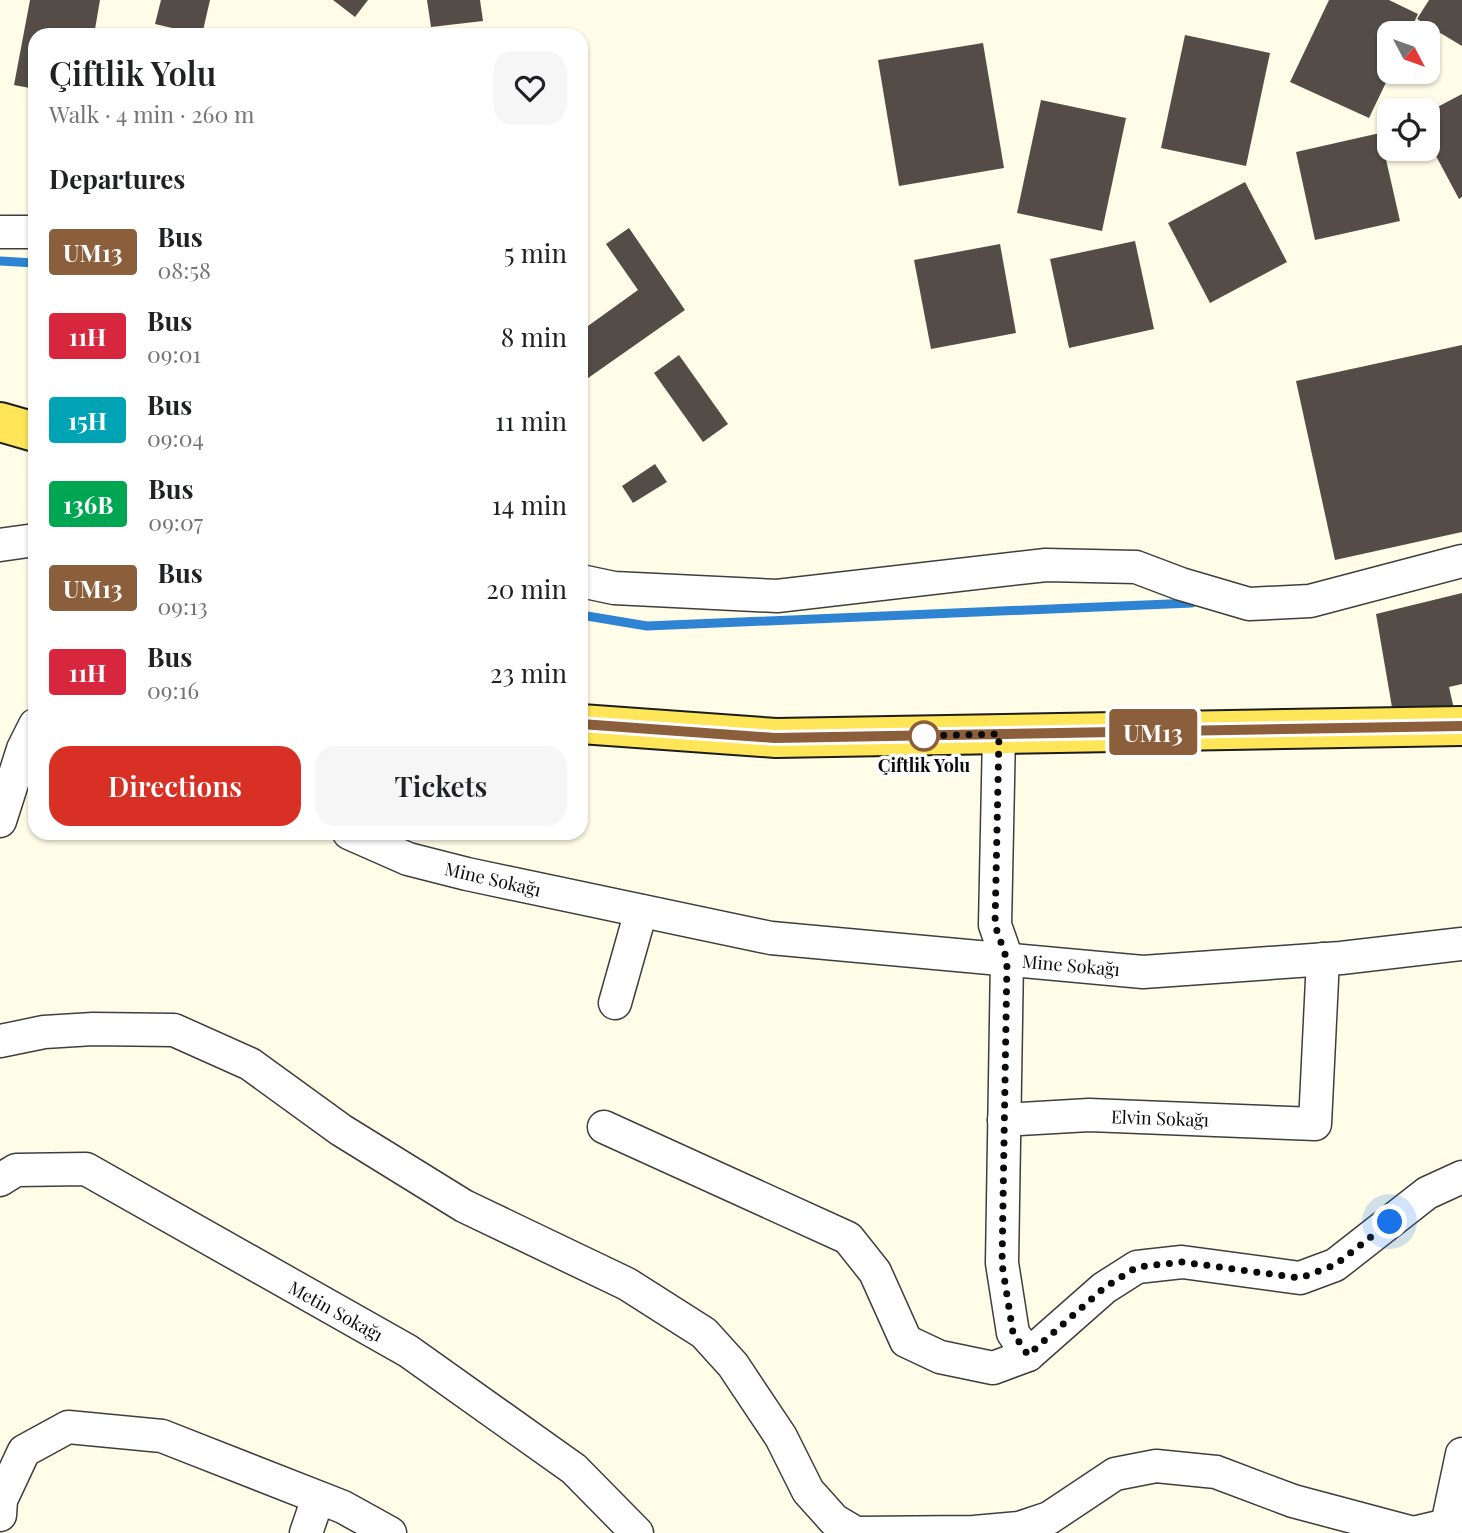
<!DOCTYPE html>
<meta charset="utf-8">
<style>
body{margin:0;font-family:"Playfair Display",serif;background:#f6f6f6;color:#202124;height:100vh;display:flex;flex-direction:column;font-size:26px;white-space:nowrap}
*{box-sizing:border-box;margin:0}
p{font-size:23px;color:#757577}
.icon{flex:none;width:38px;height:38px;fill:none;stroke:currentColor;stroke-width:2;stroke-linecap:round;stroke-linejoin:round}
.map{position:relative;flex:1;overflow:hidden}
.sheet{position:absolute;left:28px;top:28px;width:560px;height:812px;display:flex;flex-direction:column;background:#fff;border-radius:21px;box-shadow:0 2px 5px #0004}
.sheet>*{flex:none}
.badge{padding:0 14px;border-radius:5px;font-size:24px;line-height:46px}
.needle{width:46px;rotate:131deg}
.controls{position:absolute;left:1377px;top:21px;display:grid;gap:14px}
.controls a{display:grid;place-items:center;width:63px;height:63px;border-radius:14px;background:#fff;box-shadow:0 2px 5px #0004;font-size:35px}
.you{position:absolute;width:35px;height:35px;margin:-18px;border:5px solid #fff;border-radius:50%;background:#1a73e8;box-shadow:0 0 0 10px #1a73e833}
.map>.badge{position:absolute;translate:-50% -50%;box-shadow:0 0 0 4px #fff}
h2{padding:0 21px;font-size:26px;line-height:63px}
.round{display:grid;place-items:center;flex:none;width:74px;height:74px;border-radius:21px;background:#f6f6f6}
.headline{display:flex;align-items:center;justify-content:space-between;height:119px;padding:0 21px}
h1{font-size:33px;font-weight:600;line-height:52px}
.primary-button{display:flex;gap:14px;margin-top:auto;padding:14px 21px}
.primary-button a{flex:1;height:80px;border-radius:21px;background:#d93025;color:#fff;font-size:28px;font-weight:600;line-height:80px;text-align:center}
.primary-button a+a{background:#f6f6f6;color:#202124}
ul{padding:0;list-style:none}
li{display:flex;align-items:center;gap:21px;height:84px;padding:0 21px}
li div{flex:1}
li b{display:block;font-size:26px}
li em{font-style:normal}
li .badge{min-width:77px;font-weight:700;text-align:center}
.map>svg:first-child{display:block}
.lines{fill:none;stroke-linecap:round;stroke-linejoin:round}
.stream{stroke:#2e83d3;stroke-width:9}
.building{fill:#544d47}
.minor-casing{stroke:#3e3e3e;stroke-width:35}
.major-casing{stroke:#1c1c1c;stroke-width:42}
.minor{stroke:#fff;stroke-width:32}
.major{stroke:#ffe558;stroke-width:38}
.line-casing{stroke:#fff;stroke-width:16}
.line{stroke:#8b5e3c;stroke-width:10}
.walk{stroke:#0b0b0b;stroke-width:7;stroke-dasharray:0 12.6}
.stop-dot{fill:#fff;stroke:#8b5e3c;stroke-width:3.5}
.labels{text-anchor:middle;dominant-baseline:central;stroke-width:7;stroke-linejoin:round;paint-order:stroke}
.stop-label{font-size:18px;font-weight:bold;fill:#0b0b0b;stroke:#fff}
.street-label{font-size:18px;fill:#0b0b0b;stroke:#fff}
</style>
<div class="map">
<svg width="1462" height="1533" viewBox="0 0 1462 1533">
<rect width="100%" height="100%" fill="#fffce8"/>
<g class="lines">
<g class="stream">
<polyline points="0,261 35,263"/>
<polyline points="581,615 647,626 1192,603"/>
</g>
</g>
<g class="building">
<polygon points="30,0 100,0 94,35 35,35 35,89 14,85"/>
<polygon points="161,0 210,0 202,35 155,24"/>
<polygon points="333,0 368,0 355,17"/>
<polygon points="427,0 480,0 483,21 431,27"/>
<polygon points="1329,0 1389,0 1418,14 1409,33 1390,33 1391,72 1369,118 1290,82"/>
<polygon points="1429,0 1462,0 1462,46 1417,19"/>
<polygon points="1185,35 1270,53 1246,166 1161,148"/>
<polygon points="983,43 1004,168 899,186 878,60"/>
<polygon points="1462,94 1462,197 1459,199 1428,141 1428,112"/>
<polygon points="1041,100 1126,118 1102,231 1017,213"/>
<polygon points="1380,133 1400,221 1315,240 1296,152"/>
<polygon points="1245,182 1287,262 1210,303 1168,223"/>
<polygon points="629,228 685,310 581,383 581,331 638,290 606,244"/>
<polygon points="1135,241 1154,329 1069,348 1050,259"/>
<polygon points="1000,244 1016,333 931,349 914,260"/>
<polygon points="1462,345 1462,532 1335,560 1296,381"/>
<polygon points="679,355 728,424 703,442 654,373"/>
<polygon points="655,464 667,482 633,503 622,486"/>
<polygon points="1462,593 1462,684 1449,687 1454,709 1394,719 1376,614"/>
</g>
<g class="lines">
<g class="minor-casing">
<g id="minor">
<polyline points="0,232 35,232"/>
<polyline points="0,545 35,540"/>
<polyline points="581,581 614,588 777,596 1046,565 1136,567 1181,584 1249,604 1310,601 1462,561"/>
<polyline points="999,734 995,925 1007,959 1002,1263 1013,1333 1028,1355 1104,1288 1137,1267 1182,1262 1300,1278 1335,1265 1427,1193 1462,1177"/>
<polyline points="0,821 23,749 35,725"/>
<polyline points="349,833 408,859 467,874 771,938 1143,972 1341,958 1462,944"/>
<polyline points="615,1003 641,911"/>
<polyline points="0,1041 44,1032 93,1029 174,1030 250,1064 341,1130 464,1206 627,1284 704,1333 733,1365 781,1437 808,1491 834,1520 856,1533 974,1532 1019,1528 1049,1518 1115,1474 1156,1466 1216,1472 1293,1501 1413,1533 1447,1525 1462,1510"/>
<polyline points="1004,1120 1089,1115 1315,1124 1323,959"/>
<polyline points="604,1127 848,1238 875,1272 906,1341 940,1357 993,1368 1028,1355"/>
<polyline points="0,1180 16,1170 86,1169 408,1351 574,1469 637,1533"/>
<polyline points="0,1515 1,1500 24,1451 68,1427 162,1436 343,1507 390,1533"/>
<polyline points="1447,1525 1462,1454"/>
<polyline points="306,1533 318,1498"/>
</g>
</g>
<g class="major-casing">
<g id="major">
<polyline points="0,422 35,432"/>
<polyline points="581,724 776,738 1462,726"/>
</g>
</g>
<use href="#minor" class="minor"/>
<use href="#major" class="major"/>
</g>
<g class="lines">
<g class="line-casing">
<polyline id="line" points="581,724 775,738 1462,726"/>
</g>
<use href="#line" class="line"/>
<polyline class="walk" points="924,736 915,736 999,734 995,925 1007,960 1002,1264 1013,1333 1028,1355 1104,1288 1137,1267 1182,1262 1300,1278 1335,1265 1390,1222"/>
</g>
<circle class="stop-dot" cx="924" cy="736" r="14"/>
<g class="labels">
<g class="stop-label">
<text x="924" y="765">Çiftlik Yolu</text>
</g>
<g class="street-label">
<text transform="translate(493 879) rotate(13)">Mine Sokağı</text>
<text transform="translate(1071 965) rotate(5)">Mine Sokağı</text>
<text transform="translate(1160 1118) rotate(2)">Elvin Sokağı</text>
<text transform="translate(336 1311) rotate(29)">Metin Sokağı</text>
</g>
</g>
</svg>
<div class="controls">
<a><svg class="needle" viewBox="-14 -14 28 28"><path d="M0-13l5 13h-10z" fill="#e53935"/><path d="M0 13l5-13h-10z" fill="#757577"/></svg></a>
<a><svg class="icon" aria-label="locate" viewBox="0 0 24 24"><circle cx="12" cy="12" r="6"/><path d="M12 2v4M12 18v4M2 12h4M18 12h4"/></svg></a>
</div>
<div class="you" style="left:1390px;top:1222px"></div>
<b class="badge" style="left:1153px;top:732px;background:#8b5e3c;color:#fff">UM13</b>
<section class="sheet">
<div class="headline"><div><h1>Çiftlik Yolu</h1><p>Walk · 4 min · 260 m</p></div><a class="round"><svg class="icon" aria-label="heart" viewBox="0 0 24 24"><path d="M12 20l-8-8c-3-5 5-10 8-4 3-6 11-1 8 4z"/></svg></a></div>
<h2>Departures</h2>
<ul>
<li><span class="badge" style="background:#8b5e3c;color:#fff">UM13</span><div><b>Bus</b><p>08:58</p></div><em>5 min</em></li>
<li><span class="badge" style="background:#d7263d;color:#fff">11H</span><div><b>Bus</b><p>09:01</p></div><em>8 min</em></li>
<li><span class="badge" style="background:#00a3b4;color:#fff">15H</span><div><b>Bus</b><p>09:04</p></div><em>11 min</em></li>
<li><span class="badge" style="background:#00a651;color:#fff">136B</span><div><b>Bus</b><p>09:07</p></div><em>14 min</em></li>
<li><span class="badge" style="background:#8b5e3c;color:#fff">UM13</span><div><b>Bus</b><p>09:13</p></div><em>20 min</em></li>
<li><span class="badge" style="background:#d7263d;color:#fff">11H</span><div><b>Bus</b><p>09:16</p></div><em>23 min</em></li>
</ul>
<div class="primary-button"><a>Directions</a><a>Tickets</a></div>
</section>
</div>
